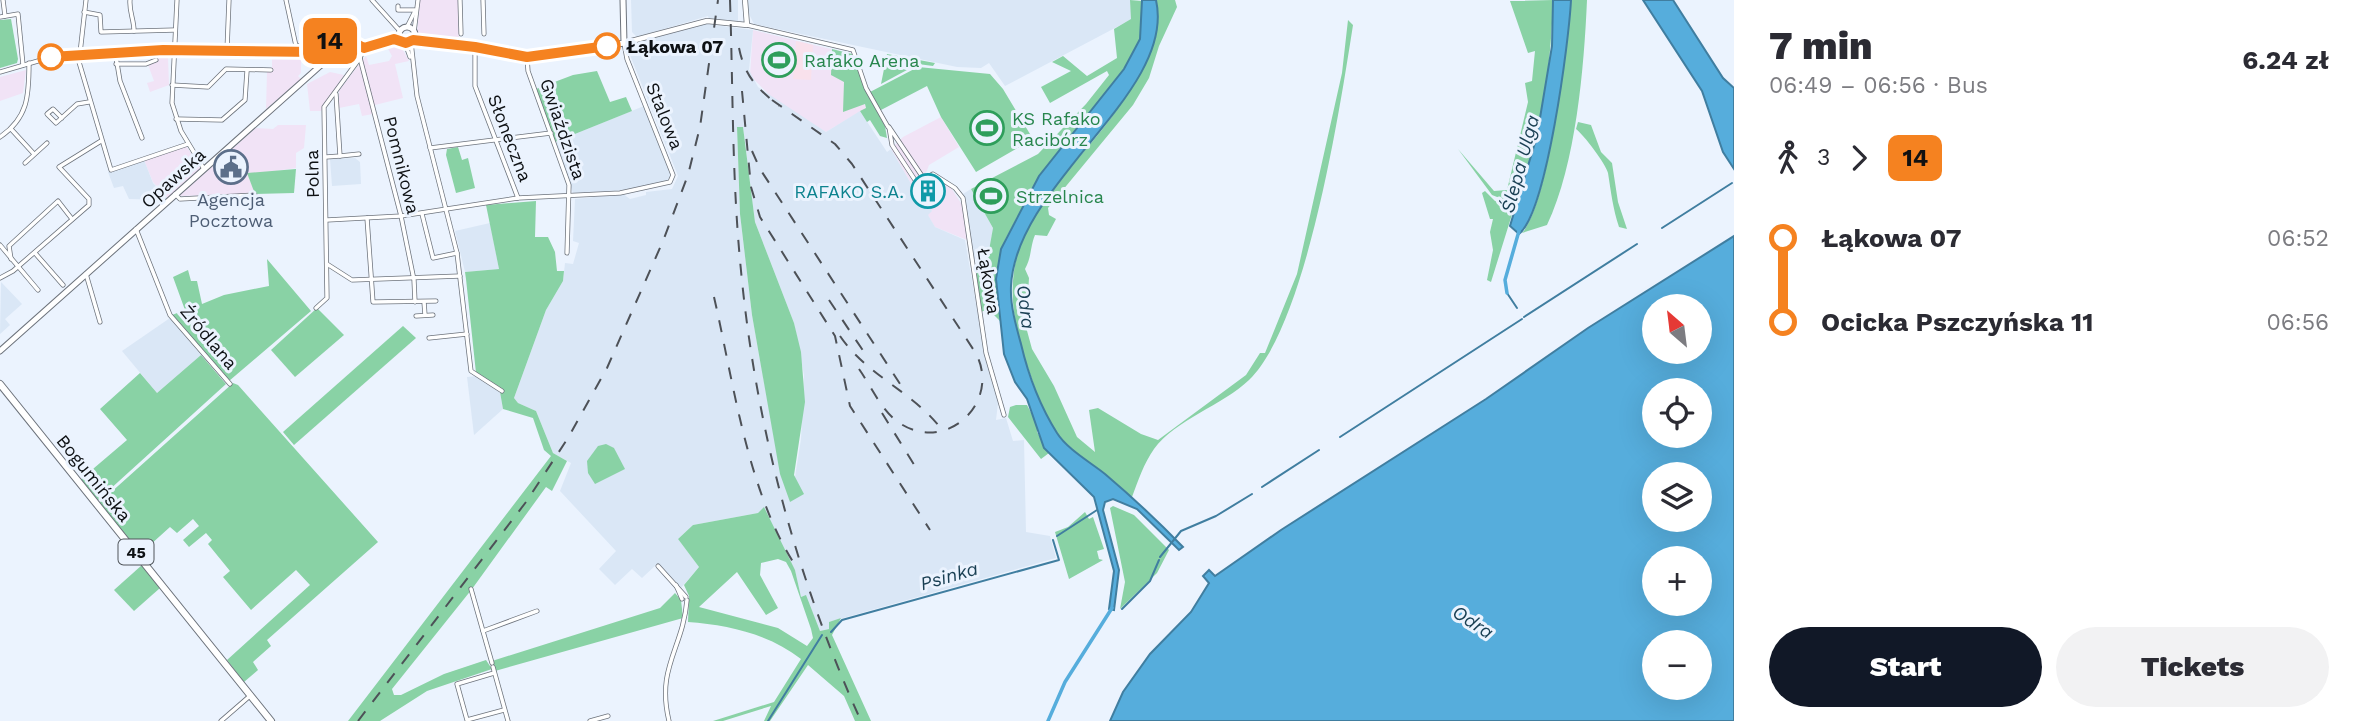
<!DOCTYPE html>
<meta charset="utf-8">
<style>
body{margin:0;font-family:"Work Sans",sans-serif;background:#f2f2f3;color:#2b2b33;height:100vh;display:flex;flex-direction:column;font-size:26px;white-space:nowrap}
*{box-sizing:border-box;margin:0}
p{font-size:23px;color:#7c7c81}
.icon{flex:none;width:38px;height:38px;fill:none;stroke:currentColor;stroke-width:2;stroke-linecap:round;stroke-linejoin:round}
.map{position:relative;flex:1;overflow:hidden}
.details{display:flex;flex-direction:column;background:#fff;width:630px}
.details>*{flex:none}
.badge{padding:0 14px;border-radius:10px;font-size:24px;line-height:46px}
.needle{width:46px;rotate:332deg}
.tools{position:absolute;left:1642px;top:294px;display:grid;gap:14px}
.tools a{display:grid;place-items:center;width:70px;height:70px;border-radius:50%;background:#fff;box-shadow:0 7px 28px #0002;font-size:35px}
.map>.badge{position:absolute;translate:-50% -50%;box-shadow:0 0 0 4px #fff}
.legs{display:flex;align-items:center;gap:10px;height:77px;padding:0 35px;font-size:23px}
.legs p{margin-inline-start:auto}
.head{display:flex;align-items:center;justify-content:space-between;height:119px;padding:0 35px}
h1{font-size:38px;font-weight:800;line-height:52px}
.primary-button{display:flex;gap:14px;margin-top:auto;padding:14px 35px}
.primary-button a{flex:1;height:80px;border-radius:42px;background:#111827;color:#fff;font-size:28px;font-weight:800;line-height:80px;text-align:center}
.primary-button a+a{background:#f2f2f3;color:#2b2b33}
ul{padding:0 35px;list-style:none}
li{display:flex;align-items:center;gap:24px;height:84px;font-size:26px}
li i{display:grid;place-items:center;width:10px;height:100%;margin:0 9px;background:currentColor}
li i::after{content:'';width:18px;height:18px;margin:-9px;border:5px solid;border-radius:50%;background:#fff}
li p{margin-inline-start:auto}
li:first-child i{background:linear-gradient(#0000 50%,currentColor 0)}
li:last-child i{background:linear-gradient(currentColor 50%,#0000 0)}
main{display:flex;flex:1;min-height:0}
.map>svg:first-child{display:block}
.commercial{fill:#f1e3f6}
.built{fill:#dae7f6;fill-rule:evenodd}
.education{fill:#f9e1ec}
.green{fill:#89d2a5;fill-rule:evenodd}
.water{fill:#56addc;stroke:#407ea0;stroke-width:2;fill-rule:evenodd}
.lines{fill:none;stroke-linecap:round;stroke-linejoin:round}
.stream{stroke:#407ea0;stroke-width:2}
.canal{stroke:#56addc;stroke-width:3.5}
.minor-casing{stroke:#6d737c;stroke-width:5}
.tertiary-casing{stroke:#6d737c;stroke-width:6}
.secondary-casing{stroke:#6d737c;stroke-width:7}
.primary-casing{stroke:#6d737c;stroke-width:8}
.minor{stroke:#fff;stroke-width:3.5}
.tertiary{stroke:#fff;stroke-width:4.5}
.secondary{stroke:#fff;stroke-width:5}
.primary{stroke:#fff;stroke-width:6}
.rail{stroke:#4d5157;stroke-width:2;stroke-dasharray:12 12;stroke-linecap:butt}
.line-1-casing{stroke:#fff;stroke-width:16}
.line-1{stroke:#f58220;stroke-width:10}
.stop-1-dot{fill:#fff;stroke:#f58220;stroke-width:3.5}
.labels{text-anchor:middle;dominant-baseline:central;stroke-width:6;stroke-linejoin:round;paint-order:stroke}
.shield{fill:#ebf3fe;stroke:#50555a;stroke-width:2}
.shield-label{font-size:16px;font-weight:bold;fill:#0e1114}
.stop-label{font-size:18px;font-weight:bold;fill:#0e1114;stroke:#ebf3fe;text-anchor:start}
.leisure-label{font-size:18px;fill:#27864d;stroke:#ebf3fe;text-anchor:start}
.street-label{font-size:18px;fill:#0e1114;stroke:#ebf3fe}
.culture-label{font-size:18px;fill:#0d838f;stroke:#ebf3fe;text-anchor:end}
.service-label{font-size:18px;fill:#4e5e75;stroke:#ebf3fe}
.water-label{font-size:19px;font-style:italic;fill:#193f53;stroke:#ebf3fe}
</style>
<main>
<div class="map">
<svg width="1734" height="721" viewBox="0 0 1734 721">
<rect width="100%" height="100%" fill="#ebf3fe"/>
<g class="commercial">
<polygon points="420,0 458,0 459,44 420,38 417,32"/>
<polygon points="753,30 843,52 866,108 826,132 772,98 750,75"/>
<polygon points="391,44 403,50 409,61 395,64 403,98 371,106 373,114 362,116 359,104 339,108 339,91 357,67 366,56 369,65 389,61 392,56 386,45"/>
<polygon points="152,53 163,53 168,57 169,85 150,92 147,83 154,81 147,62 154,60"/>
<polygon points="272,54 301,54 301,73 298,76 301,79 266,109 267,72 272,67"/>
<polygon points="26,70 23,93 0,101 0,77"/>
<polygon points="330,72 344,75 321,111 310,111 307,84"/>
<polygon points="941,117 959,147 929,165 926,173 949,185 963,206 967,240 935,227 927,214 932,211 921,201 891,149 903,137"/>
<polygon points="278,125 306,125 304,148 296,153 296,168 248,175 255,194 179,196 256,128 273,129"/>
<polygon points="186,146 201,168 167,198 153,182 144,160"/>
</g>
<g class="built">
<polygon points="631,0 738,0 738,21 709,19 708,16 637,37 632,32"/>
<polygon points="748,0 1130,0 1132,19 1005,86 989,63 981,68 957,67 754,24 747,10"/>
<path d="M705 24 753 30 749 70 758 87 826 132 860 111 887 152 891 149 921 201 924 199 932 211 928 215 935 227 965 240 986 361 998 403 996 420 1006 418 1013 441 1024 440 1026 532 1050 536 1056 558 829 622V629L820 631 806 596 801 597 795 570 758 513 693 525 678 539 699 567 681 588 657 564 642 578 632 569 615 585 599 569 616 551 560 491 571 463 553 453 536 411 518 403 514 398 546 310 563 281 565 263 573 264 579 243 573 241 575 199 623 194 630 199 646 195V192L672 189 678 176 626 45ZM743 127 755 222 794 323 804 375 801 439 791 502 780 470 752 315 740 214 737 128Z"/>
<polygon points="644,106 672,179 627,190 573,193 555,142"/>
<polygon points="355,158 360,162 361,184 332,186 330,159"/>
<polygon points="144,160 153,183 167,198 165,200 129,199 123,186 114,188 108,172"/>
<polygon points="971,189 993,228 989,256 973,259 963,194"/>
<polygon points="490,223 499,269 465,272 455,231"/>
<polygon points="1,282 22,304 5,319 10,325 0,334"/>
<polygon points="170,318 201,355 157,393 122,351"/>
<polygon points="477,376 500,392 503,409 474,435 467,377"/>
</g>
<polygon class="education" points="796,41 813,45 811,80 793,79"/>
<g class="green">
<polygon points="1130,0 1142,1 1140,39 1124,69 1039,176 1005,240 996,279 1000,321 988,309 981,312 975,266 987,262 993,228 971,189 1038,154 1086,104 1109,75 1107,71 1050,103 1041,87 1071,71 1052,62 1063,56 1087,76 1117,58 1114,29 1131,19"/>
<path d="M1156 0H1175L1177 7 1159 46 1149 78 1133 105 1048 208 1049 215 1056 219 1047 236 1035 235C1030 247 1032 256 1025 269L1029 278 1026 327 1032 349 1054 386 1077 437 1095 452 1089 410 1098 408 1141 434 1158 440 1246 375 1260 353H1265L1297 274 1342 73 1348 20 1353 25C1340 108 1307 324 1249 380 1223 405 1175 420 1154 449 1144 463 1138 481 1132 497 1115 487 1072 451 1059 436 1044 418 1036 390 1028 368 967 201 1104 177 1147 51 1153 33 1160 19 1156 0Z"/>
<path d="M1553 0C1551 69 1541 140 1515 204L1492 195 1458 149 1494 191 1507 190 1528 102 1525 83 1532 81 1535 51 1528 53 1510 1Z"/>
<path d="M1571 0H1587C1584 68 1576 164 1547 225L1522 233C1548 206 1569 42 1571 0Z"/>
<polygon points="11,19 18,59 17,63 0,68 0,20"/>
<polygon points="832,49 852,54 865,90 885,126 887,138 880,136 870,120 867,122 860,111 866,108 865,104 843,112 844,82 831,75"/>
<polygon points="887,54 935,63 933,66 918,64 881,84"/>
<polygon points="918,67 990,74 1003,89 1033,139 976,172 941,117 927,86 881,110 870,92"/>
<polygon points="597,71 610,102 626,97 632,111 555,142 536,89 573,75"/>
<path d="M1578 122 1591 125 1601 152 1612 163 1618 202 1627 229 1619 227C1613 209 1611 192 1608 173 1606 164 1583 134 1576 129Z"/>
<polygon points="737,127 743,127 755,222 794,323 801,352 805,402 794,475 804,494 790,502 780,474 752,315 740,214"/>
<polygon points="458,147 462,160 468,158 475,188 456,193 446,155 447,149"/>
<polygon points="296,169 294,193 255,194 247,173"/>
<polygon points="1485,191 1495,201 1514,208 1491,282 1487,280 1493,250 1490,232 1493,219 1490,219 1482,193"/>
<polygon points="536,201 535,237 548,237 555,252 557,271 564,271 563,281 546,310 514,398 518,403 536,411 553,453 567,461 552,491 546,487 472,589 392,689 394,695 401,695 444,674 486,660 492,669 427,691 380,721 348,721 551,456 544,450 533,418 503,409 500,392 476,373 466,279 465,272 499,269 486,205"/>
<polygon points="267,259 311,311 229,381 172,315 185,310 173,277 188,270 191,281 197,281 202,304 224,295 269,286"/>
<polygon points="317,308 344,335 295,377 271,350"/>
<polygon points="403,326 416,338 294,445 283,432"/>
<polygon points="201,355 226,384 97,501 80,480 127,440 100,409 140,373 157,393"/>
<polygon points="233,383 238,385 378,542 267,640 271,646 253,662 258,670 244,682 227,660 310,585 296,570 251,610 223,577 230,571 208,544 212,540 206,533 189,547 183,540 199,526 193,519 177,533 170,527 140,554 99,503"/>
<polygon points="1016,405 1027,405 1038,426 1037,432 1049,453 1041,459 1008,417 1010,407"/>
<polygon points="606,444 614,448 625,469 595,484 588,473 587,461 598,446"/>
<polygon points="1113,506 1134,515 1169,550 1157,573 1120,609 1125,582 1110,508"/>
<path d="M764 507 795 570 801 597 806 595 820 631 829 629V622L841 618 832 635 871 721H855L844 696 808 665 770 721H764L771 706 723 721H713L774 702 801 659C769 634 728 625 688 622L689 596 684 585 699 567 678 539 693 525 758 513ZM778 559 786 562 791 571 811 629 813 638 807 646 778 628 699 607 737 572 766 615 778 608 760 575 761 563Z"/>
<polygon points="1085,512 1089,519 1093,517 1104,549 1097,551 1099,559 1103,560 1069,579 1055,532 1068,527"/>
<polygon points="142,565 160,588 134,611 114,590"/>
<polygon points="675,593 681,600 683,618 495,671 492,661 660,608"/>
</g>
<g class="water">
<path d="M1142 0H1156C1177 93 1016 182 1011 286 1010 305 1016 326 1021 344 1028 374 1040 406 1057 433 1067 449 1090 462 1105 474 1132 497 1158 521 1183 547L1179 550 1137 509 1113 499 1105 502 1103 510 1119 570 1114 610 1109 609 1114 571 1094 497 1044 448 1027 399 1015 382 1004 354 996 279 1001 249 1039 176 1124 69 1140 39Z"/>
<path d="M1553 0H1571C1569 40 1547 212 1519 234L1510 226 1537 136 1552 46Z"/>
<polygon points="1643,0 1673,0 1723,78 1734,88 1734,169 1723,152 1702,91"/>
<path d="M1734 236V721H1110L1123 692 1150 654 1191 612 1209 583 1203 576 1209 570 1215 576 1281 530 1486 399 1588 328ZM1654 306H1699V352H1654ZM1654 390H1699V436H1654ZM1699 474V520H1654V474ZM1654 558H1699V604H1654ZM1654 642H1699V688H1654Z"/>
</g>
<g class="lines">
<g class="stream">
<polyline points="1662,228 1732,183"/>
<polyline points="1507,293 1517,308"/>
<polyline points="1524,317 1637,244"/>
<polyline points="1340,437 1522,319"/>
<polyline points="1262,487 1319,450"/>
<polyline points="1057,536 1097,510"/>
<polyline points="1160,557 1181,531 1216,516 1252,494"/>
<polyline points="1122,609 1150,581 1159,560"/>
<polyline points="831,632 842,620 1059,560 1053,540"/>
<polyline points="768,721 822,635"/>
</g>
<g class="canal">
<polyline points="1507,293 1505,280 1519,231"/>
<polyline points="1048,721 1065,682 1112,608"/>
</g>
<g class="minor-casing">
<g id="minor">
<polyline points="3,0 5,16"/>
<polyline points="86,0 79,62 111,170 188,144"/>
<path d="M130 0C129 12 134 19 134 31"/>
<polyline points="177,0 172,103 181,131 204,169"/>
<polyline points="286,0 296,46"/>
<polyline points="372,0 400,31"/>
<polyline points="460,0 461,34"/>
<polyline points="483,0 484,34"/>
<polyline points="398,6 398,10 415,10"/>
<polyline points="84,12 100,15 101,32 175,30"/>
<polyline points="0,17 18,14 23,65"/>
<polyline points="747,25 853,50 866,88 888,127"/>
<polyline points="407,27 415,11"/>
<polyline points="414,32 418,0"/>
<polyline points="311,40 315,19 343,24"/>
<polyline points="411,42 417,96 457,253 471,371 502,391"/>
<polyline points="405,43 410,57"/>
<path d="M296 47C316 38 344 38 364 48L360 58 324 107 327 298 316 308"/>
<polyline points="475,47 475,86 518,198"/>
<polyline points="227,50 229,0"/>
<polyline points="115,51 120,81 142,138"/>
<polyline points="315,52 326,41"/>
<polyline points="315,52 320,66"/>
<polyline points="527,57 528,71 569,185 567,253"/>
<polyline points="360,58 401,216 414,280 415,302"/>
<polyline points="116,64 146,64 156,60"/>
<polyline points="0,72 55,56 89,52 188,50 340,54"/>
<polyline points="172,85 208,87 226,69 271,70"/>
<polyline points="62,118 53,109 47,114 56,123 77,104 89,102"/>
<polyline points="176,119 222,120 245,100 247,71"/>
<polyline points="11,129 34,154"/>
<path d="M0 137C28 118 29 96 29 63"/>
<polyline points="430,148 551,133"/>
<polyline points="340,156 359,154"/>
<polyline points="326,157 340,156 336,94"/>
<polyline points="25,163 47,143"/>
<polyline points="924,179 889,127 892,145 917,183 933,174 955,188 963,198 986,353 1004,415"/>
<polyline points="175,194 180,199 255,195"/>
<polyline points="422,214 433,258 457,253"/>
<polyline points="367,218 373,302 436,301"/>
<polyline points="327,220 401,216 518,198 620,193 670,182 673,175 627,59 624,43"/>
<polyline points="136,229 170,315 230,384"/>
<polyline points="0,245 38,290"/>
<polyline points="35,253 63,285"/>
<polyline points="11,259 9,246 58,201 72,219"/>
<polyline points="327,264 352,280 460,276"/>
<polyline points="86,274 100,322"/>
<polyline points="0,278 13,271 89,205 89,199 59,167 101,141"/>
<polyline points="424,302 425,315"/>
<polyline points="416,316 433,315"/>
<polyline points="429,338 467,334"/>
<polyline points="658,566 686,597"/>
<polyline points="676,585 682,599"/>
<polyline points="471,589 492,663"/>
<polyline points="483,631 537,611"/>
<polyline points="493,667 508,721"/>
<polyline points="494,673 457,684 467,720 504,710"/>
<polyline points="221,721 251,695"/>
<polyline points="590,721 608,716"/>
<path d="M669 721C656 667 683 649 687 600"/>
</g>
</g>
<g class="tertiary-casing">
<polyline id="tertiary" points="624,43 707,21 747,25 745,0"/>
</g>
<g class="secondary-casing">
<g id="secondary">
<circle cx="407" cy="35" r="8"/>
<polyline points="413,40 475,47 527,57 548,56 624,43 623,0"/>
<path d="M0 351 320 66C335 55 383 37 401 41"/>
</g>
</g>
<g class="primary-casing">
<polyline id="primary" points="0,384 271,721"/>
</g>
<use href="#minor" class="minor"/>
<use href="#tertiary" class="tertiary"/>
<use href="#secondary" class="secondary"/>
<use href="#primary" class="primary"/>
<g class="rail">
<path d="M730 0C733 87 732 174 740 260 754 420 795 575 861 721"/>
<path d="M739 48C745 77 757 88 779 106"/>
<polyline points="742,91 751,187 760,217 835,336 850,406 930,530"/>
<path d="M772 100 835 144 852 164 975 352C1003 401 946 456 898 422 881 410 871 386 859 369"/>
<polyline points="752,151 760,169 904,390"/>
<path d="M714 297C734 384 747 490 795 565"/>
<polyline points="829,300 868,358"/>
<path d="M840 336C867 376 914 392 942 430"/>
<polyline points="882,413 918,471"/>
<polyline points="358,721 526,502 568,438 607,368 663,241 688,175 700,127 718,0"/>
</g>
</g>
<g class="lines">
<g class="line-1-casing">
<polyline id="line-1" points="51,57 163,50 316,52 327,41 355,43 364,48 394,39 406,43 413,40 475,47 527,57 607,46"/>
</g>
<use href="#line-1" class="line-1"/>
</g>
<defs>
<g id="stadium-ring" transform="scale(1.75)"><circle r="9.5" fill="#ebf3fe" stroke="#2e9e5b" stroke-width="1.5"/><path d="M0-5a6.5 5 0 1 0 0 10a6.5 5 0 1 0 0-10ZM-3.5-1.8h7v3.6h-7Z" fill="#2e9e5b"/></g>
<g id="civic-ring" transform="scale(1.75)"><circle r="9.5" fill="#ebf3fe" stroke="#5c6f8a" stroke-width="1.5"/><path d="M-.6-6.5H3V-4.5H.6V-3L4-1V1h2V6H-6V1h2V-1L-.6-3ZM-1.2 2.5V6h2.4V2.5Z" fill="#5c6f8a"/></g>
<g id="building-ring" transform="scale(1.75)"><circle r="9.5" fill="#ebf3fe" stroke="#0f9aa8" stroke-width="1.5"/><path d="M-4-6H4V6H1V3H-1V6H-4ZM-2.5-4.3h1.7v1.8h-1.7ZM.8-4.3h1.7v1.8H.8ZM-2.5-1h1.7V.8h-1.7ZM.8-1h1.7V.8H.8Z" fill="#0f9aa8"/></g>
</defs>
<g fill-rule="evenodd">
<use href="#stadium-ring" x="779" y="60"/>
<use href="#stadium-ring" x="987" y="128"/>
<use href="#civic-ring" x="231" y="167"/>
<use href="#building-ring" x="928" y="191"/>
<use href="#stadium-ring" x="991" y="196"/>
</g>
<g class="stop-1-dot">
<circle cx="607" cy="46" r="12"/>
<circle cx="51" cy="57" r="12"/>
</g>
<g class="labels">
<rect class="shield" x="118.5" y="539.5" width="35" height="25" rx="5"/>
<g class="shield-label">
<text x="136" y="552">45</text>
</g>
<g class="stop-label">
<text x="626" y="46">Łąkowa 07</text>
</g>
<g class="leisure-label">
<text x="804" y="60">Rafako Arena</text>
<text x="1012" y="118">KS Rafako<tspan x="1012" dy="21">Racibórz</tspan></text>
<text x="1016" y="196">Strzelnica</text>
</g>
<g class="street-label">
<text transform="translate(665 116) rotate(68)">Stalowa</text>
<text transform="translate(563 129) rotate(71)">Gwiaździsta</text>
<text transform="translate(510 138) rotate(69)">Słoneczna</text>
<text transform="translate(402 165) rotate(76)">Pomnikowa</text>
<text transform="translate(312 174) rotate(-91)">Polna</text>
<text transform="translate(173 178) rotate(-42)">Opawska</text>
<text transform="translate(989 281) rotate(81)">Łąkowa</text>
<text transform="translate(209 337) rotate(50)">Źródlana</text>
<text transform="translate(94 478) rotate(51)">Bogumińska</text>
</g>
<g class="culture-label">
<text x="904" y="191">RAFAKO S.A.</text>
</g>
<g class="service-label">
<text x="231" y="199">Agencja<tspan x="231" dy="21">Pocztowa</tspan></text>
</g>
<g class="water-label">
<text transform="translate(1520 164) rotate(-75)">Ślepa Ulga</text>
<text transform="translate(1026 307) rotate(83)">Odra</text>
<text transform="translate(949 576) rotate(-16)">Psinka</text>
<text transform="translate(1473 622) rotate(33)">Odra</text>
</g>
</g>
</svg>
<div class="tools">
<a><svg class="needle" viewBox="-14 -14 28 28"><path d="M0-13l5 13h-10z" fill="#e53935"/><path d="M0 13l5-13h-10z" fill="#7c7c81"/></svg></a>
<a><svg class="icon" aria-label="locate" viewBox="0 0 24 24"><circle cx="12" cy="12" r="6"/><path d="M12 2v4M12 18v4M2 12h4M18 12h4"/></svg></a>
<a><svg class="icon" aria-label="layers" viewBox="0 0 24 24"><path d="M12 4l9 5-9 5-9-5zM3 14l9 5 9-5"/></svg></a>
<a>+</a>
<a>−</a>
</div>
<b class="badge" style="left:330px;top:41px;background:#f58220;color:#111">14</b>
</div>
<section class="details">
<div class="head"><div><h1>7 min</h1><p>06:49 – 06:56 · Bus</p></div><b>6.24 zł</b></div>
<div class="legs"><svg class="icon" aria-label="walk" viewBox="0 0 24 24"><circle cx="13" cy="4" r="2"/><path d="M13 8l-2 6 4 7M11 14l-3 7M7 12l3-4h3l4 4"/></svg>3<svg class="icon" aria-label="forward" viewBox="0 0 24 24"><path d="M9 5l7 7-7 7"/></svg><b class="badge" style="background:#f58220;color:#111">14</b></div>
<ul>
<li><i style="color:#f58220"></i><b>Łąkowa 07</b><p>06:52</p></li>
<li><i style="color:#f58220"></i><b>Ocicka Pszczyńska 11</b><p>06:56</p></li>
</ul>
<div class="primary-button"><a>Start</a><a>Tickets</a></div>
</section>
</main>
